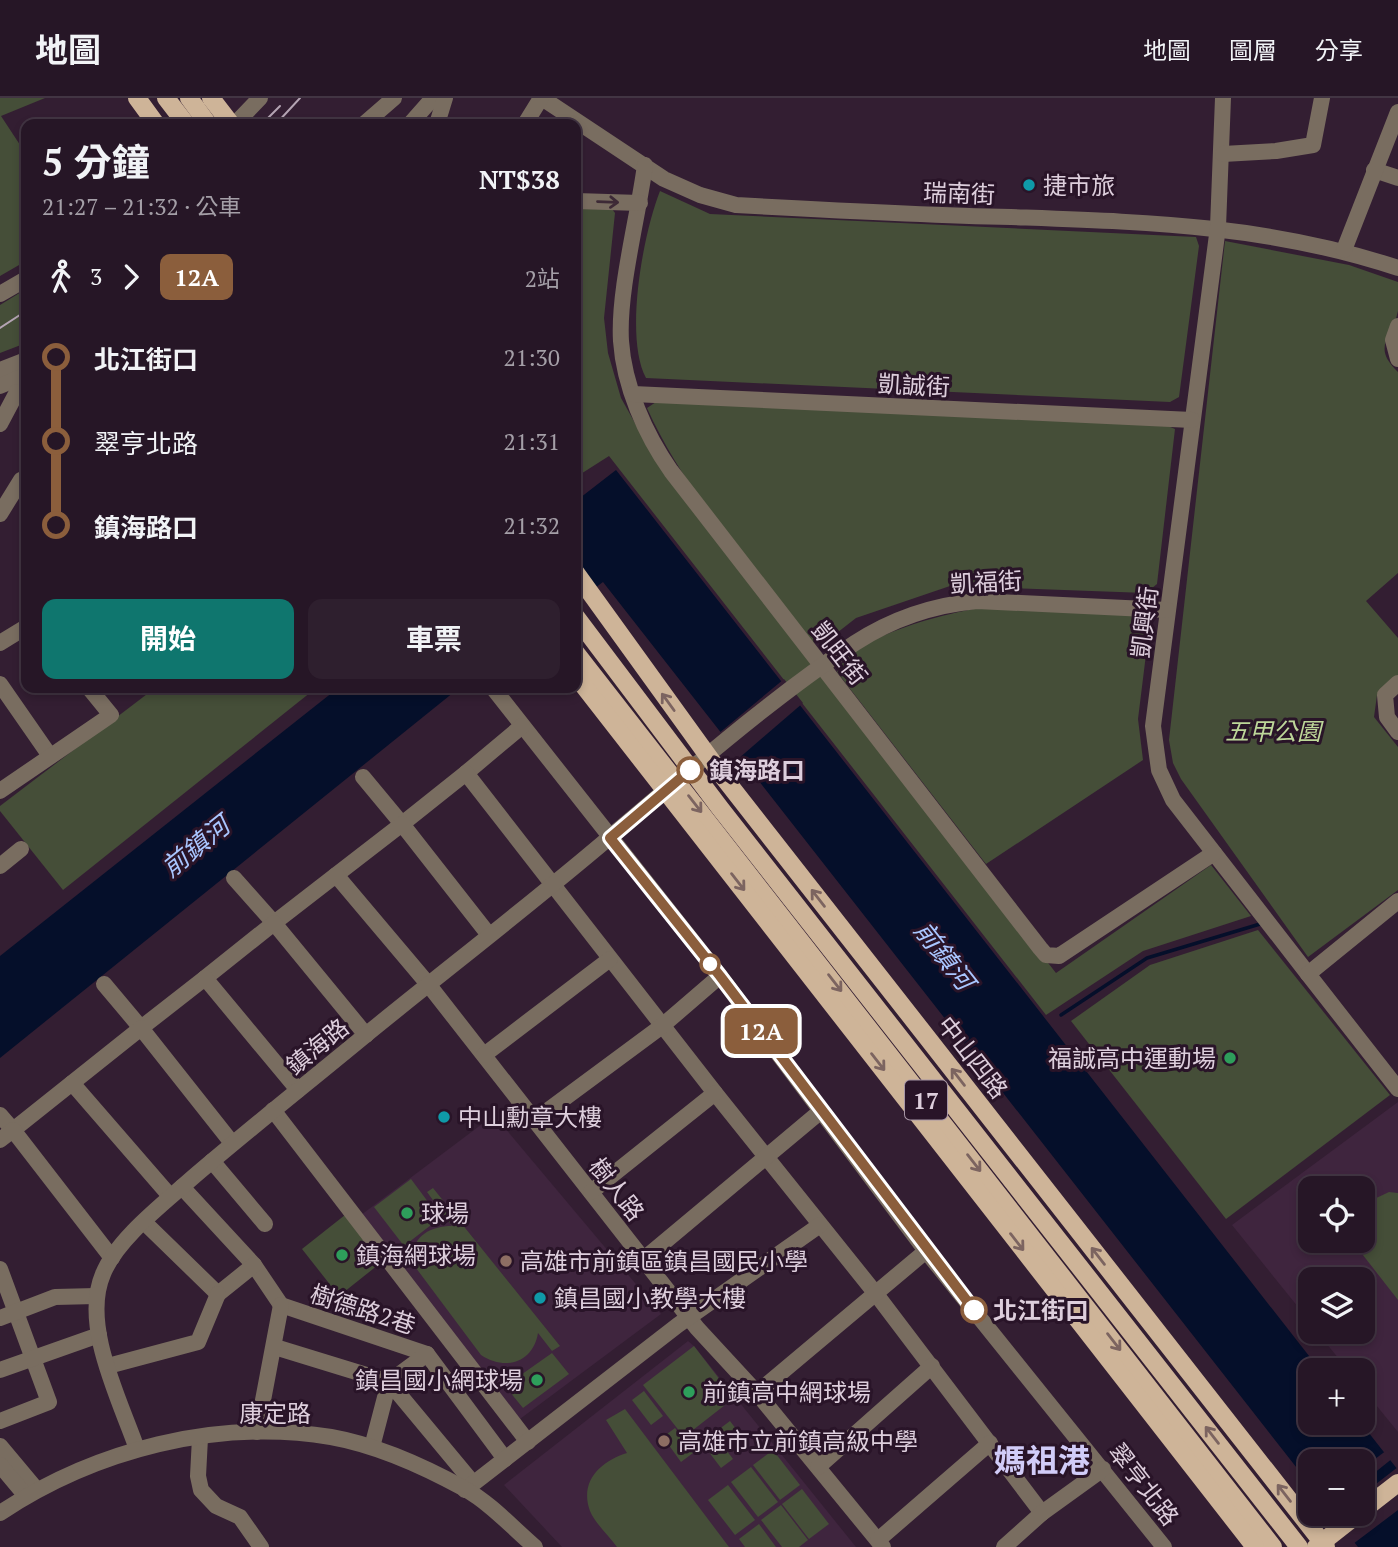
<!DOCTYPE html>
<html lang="zh-TW">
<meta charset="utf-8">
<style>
body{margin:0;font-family:"PT Serif","Noto Sans TC",serif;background:#2e1f2e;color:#f1f3f6;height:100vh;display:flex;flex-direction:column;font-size:26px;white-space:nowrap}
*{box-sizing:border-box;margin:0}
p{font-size:23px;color:#a49fa7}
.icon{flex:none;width:38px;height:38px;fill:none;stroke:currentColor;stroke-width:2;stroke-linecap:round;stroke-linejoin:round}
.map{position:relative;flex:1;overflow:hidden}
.drawer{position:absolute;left:21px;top:21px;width:560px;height:574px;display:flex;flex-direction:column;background:#261626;border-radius:14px;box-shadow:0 4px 10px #0003,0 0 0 2px #423543}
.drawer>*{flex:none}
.badge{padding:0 14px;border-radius:10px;font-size:24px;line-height:46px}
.buttons{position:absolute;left:1298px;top:1078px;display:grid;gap:14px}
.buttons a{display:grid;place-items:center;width:77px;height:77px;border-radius:14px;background:#261626;box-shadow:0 4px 10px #0003,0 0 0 2px #423543;font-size:35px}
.map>.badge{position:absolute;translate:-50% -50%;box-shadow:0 0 0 4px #fff}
.legs{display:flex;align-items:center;gap:10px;height:77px;padding:0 21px;font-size:23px}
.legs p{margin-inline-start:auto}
.headline{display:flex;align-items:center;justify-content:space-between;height:119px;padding:0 21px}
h1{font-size:38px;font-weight:700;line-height:52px}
.button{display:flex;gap:14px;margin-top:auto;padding:14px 21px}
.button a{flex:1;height:80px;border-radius:14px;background:#0f766e;color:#fff;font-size:28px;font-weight:700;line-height:80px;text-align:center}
.button a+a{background:#2e1f2e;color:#f1f3f6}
ul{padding:0 21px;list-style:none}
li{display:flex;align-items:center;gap:24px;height:84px;font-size:26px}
li i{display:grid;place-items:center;width:10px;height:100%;margin:0 9px;background:currentColor}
li i::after{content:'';width:18px;height:18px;margin:-9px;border:5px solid;border-radius:50%;background:#261626}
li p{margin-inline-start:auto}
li:first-child i{background:linear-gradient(#0000 50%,currentColor 0)}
li:last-child i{background:linear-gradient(currentColor 50%,#0000 0)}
header{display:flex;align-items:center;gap:42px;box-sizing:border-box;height:98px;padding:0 35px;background:#261626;border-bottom:2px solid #423543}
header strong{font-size:33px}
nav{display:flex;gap:38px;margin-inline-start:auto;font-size:24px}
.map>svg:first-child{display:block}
.built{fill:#3f253e;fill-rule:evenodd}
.green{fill:#454e38}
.water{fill:#050f2a}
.pier{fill:#331e32}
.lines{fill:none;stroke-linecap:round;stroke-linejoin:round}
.stream{stroke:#050f2a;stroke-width:3.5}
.minor{stroke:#796d60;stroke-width:16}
.major{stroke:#ceb498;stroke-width:18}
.tram{stroke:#b4a4b3;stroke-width:2}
.oneway{stroke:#3d2a36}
.oneway2{stroke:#7c6460}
.line-1-casing{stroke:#fff;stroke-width:16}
.line-1{stroke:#8b5e3c;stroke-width:10}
.culture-dot{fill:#0f9aa8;stroke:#291428;stroke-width:2.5}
.stop-1-dot{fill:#fff;stroke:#8b5e3c;stroke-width:3.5}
.leisure-dot{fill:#2e9e5b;stroke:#291428;stroke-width:2.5}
.education-dot{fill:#8d6e63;stroke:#291428;stroke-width:2.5}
.labels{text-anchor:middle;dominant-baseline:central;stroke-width:6;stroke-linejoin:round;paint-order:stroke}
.shield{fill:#291428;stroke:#a796a6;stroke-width:2}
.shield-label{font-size:23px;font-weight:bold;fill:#ddcedc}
.poi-label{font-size:24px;fill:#ddcedc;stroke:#291428;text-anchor:start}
.street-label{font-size:24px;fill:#ddcedc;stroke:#291428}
.park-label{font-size:24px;font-style:italic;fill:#bdd799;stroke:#291428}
.stop-label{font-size:24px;font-weight:bold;fill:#ddcedc;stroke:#291428;text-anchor:start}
.water-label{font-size:26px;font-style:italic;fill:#a9c6ff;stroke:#291428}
.district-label{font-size:32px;font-weight:bold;fill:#d1ccf8;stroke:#291428}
</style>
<header>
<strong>地圖</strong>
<nav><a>地圖</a><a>圖層</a><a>分享</a></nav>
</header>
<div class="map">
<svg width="1398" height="1449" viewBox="0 0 1398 1449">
<rect width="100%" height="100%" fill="#331e32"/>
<g class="built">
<path d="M1398 1004V1334L1363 1291V1272H1348L1317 1234H1363V1181H1311V1225L1232 1127ZM1311 1090H1363V1143H1311Z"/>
<polygon points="494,1017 661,1216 520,1321 361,1117"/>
<polygon points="688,1243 694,1248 856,1449 562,1449 504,1387"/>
</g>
<g class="green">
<polygon points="0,0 45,0 1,18 26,56 26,163 0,178"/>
<path d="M660 93 710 116 1196 139 1199 148 1179 299 1170 304 646 280C624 239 643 136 660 93Z"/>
<polygon points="576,110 612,111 615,115 604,220 608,255 621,300 659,368 1056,875 1211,767 1251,818 1143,853 1046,917 609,358 576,379"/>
<path d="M1225 143 1349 167 1398 184C1398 193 1398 204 1398 213 1392 241 1371 248 1398 274V475L1366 503 1398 540V578L1377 597 1374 619 1398 649V792L1308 859 1181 681 1173 665 1169 642Z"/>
<polygon points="26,191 26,245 0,255 0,207"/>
<path d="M656 304 1168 328 1175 331 1157 486 1146 495 950 488 856 520 824 545H813C756 474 684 393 647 310Z"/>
<path d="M984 509 1146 517 1150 524 1138 621 1143 662 986 766 837 574C856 536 945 516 984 509Z"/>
<polygon points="155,590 316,590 63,792 0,713 0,708"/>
<polygon points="1258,832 1390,997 1226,1121 1071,923 1150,867"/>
<polygon points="411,1081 440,1120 404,1148 374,1109"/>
<path d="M433 1090 560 1248 552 1253 538 1235C533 1265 505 1273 481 1257L413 1166C409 1140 429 1128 452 1128L427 1094Z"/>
<polygon points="1389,1094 1398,1095 1398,1202 1352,1143 1363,1143 1363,1111 1372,1102"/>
<polygon points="345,1117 383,1163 339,1198 302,1151"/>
<polygon points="694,1248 734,1300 684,1339 643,1287"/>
<polygon points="552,1255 569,1276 523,1310 505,1288"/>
<polygon points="644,1293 663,1318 651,1327 632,1302"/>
<path d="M625 1311 729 1449H617C609 1438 595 1425 590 1413 579 1383 601 1363 627 1355L606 1322Z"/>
<polygon points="730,1323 749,1348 737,1357 718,1332"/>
<polygon points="675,1330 693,1355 681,1364 663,1339"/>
<polygon points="714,1336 733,1361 721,1370 702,1345"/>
<polygon points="773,1352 800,1387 780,1402 753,1367"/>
<polygon points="751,1369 778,1404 758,1419 731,1384"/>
<polygon points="728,1387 755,1422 735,1437 708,1402"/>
<polygon points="802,1391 829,1426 809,1441 782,1406"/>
<polygon points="781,1407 808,1442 799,1449 782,1449 761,1422"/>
<polygon points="759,1426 776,1449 745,1449 739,1441"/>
</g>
<g class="water">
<polygon points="616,372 1320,1272 1311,1272 1311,1325 1361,1325 1398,1372 1398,1449 1358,1449 1332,1416 1363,1416 1363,1363 1311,1363 1311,1388 603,484 576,504 576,403"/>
<polygon points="338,590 459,590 0,960 0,858"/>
</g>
<g class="pier">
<polygon points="784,581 803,605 738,661 718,636"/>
<polygon points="1387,1352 1393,1360 1363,1384 1363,1370"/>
<polygon points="1398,1369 1398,1412 1353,1446 1332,1420 1337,1416 1363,1416 1363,1396"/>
</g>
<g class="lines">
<polyline class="stream" points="1061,917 1147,860 1260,826"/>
<g class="minor">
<path d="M542 0 664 81 700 97 736 107C827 112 919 117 1011 119 1146 124 1269 127 1398 170"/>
<polyline points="1223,0 1218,129 1153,628 1159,672 1173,702 1308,876"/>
<polyline points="235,26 260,0"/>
<polyline points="364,26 394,0"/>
<polyline points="410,26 433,0"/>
<polyline points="437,26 445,0"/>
<polyline points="525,26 541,0"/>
<polyline points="1223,56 1276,53 1313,47 1322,0"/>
<path d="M645 67C638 120 618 193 621 243 624 288 645 336 671 373L1040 850 1046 857 1059 858 1214 755"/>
<polyline points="1374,72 1398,80"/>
<polyline points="576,103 640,105"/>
<polyline points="1344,152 1398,14"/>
<polyline points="0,196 26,181"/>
<polyline points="1398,228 1393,242 1398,261"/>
<polyline points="0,272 26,262"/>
<polyline points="0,288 26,277"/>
<polyline points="633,296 1192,322"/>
<polyline points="0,326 17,294"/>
<polyline points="0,416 21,382 26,380"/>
<polyline points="0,545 26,529"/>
<polyline points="1398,585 1385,597 1387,619 1398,634"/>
<polyline points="0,586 50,658"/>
<polyline points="493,590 720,878 926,1153 1164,1449"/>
<polyline points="466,675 522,628"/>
<polyline points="363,679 402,726 466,675 715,995 876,1196 1042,1415"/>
<polyline points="0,693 111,617 89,590"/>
<polyline points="0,768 21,751"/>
<polyline points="336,777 402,726 489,837"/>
<polyline points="234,780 274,825 336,777 428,886 697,1230 757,1295 883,1449"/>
<polyline points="1398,803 1308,876 1398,991"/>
<polyline points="205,880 274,825 366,937"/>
<polyline points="104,886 141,930 205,880 298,992"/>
<polyline points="484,957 610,861"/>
<polyline points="72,985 141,930 232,1045"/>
<polyline points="273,1012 528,1344"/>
<polyline points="0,1017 13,1032 72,985 170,1098"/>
<polyline points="535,1022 662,928 720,878"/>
<polyline points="0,1042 13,1032 112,1160"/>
<polyline points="212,1063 265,1126"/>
<polyline points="182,1089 254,1167 281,1207"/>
<polyline points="591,1094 715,995"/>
<polyline points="144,1124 218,1196"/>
<polyline points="644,1161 821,1013"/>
<polyline points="0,1171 49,1304 0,1323"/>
<polyline points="218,1196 254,1167"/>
<polyline points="281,1207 427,1256 505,1361"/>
<polyline points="0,1220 55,1199 96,1198"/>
<polyline points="275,1249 389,1284 473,1385"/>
<polyline points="108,1268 198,1244 218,1196"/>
<polyline points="0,1272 99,1237"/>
<polyline points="757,1295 926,1153"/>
<polyline points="257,1334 281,1207"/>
<polyline points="200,1340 198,1378 201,1392 216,1408 240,1419 261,1449"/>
<polyline points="0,1348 36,1391"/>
<polyline points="372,1349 389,1284 427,1256"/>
<path d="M137 1351C120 1302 81 1227 103 1176 117 1141 163 1106 191 1081 247 1033 305 987 362 940 444 873 529 808 610 739 689 673 769 602 855 545 892 521 934 507 977 503L1167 512"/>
<polyline points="0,1367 26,1398"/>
<polyline points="818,1369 932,1268"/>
<polyline points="465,1392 678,1227 820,1127"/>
<path d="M0 1415C95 1352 217 1320 331 1339 376 1347 425 1369 465 1391 490 1405 513 1430 535 1449"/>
<polyline points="878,1442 990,1345"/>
<polyline points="1004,1449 1042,1415 1103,1371"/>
</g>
<g class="major">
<polyline points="137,0 156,26"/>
<polyline points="166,0 186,26"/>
<polyline points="189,0 208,26"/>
<polyline points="211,0 231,26"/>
<polyline points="576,475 724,680 1326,1449"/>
<polyline points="576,519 720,710 1299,1449"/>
<polyline points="576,555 1273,1449"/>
<polyline points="576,578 1255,1449"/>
<polyline points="1363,1412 1398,1385"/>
<polyline points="1316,1449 1358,1416"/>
</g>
<g class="tram">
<polyline points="262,26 280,8"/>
<polyline points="276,26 300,0"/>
<polyline points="0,230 26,213"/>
</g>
</g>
<defs><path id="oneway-shaft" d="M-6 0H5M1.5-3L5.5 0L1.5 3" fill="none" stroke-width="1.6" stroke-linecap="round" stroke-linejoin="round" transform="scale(1.75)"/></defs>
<use class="oneway" href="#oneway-shaft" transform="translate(608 104) rotate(2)"/>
<g class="oneway2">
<use href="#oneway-shaft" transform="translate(668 604) rotate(-126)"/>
<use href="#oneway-shaft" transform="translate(695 706) rotate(52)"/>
<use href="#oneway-shaft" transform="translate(738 784) rotate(52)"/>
<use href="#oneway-shaft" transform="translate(818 800) rotate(-128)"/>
<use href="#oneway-shaft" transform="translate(835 885) rotate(52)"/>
<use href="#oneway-shaft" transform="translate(878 964) rotate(52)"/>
<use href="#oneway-shaft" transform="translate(958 979) rotate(-128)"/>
<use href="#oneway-shaft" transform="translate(974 1065) rotate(52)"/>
<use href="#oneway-shaft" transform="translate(1017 1144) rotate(52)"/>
<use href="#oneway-shaft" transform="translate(1098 1158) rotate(-128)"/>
<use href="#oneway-shaft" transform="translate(1114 1244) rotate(52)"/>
<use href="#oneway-shaft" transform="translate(1212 1337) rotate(-128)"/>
<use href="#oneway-shaft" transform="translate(1284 1395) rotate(-128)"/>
</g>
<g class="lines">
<g class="line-1-casing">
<polyline id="line-1" points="690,672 610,740 720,878 974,1212"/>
</g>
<use href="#line-1" class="line-1"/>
</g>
<g class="culture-dot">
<circle cx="1029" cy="87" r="7"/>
<circle cx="444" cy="1019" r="7"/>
<circle cx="540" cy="1200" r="7"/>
</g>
<g class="stop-1-dot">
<circle cx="690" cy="672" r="12"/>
<circle cx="710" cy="866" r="9"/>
<circle cx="974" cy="1212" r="12"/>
</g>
<g class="leisure-dot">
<circle cx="1230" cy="960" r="7"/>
<circle cx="407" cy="1115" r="7"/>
<circle cx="342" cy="1157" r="7"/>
<circle cx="537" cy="1282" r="7"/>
<circle cx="689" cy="1294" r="7"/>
</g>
<g class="education-dot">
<circle cx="506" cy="1163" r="7"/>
<circle cx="664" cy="1343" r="7"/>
</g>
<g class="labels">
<rect class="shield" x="905" y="982.5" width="42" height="39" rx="5"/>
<g class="shield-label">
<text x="926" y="1002">17</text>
</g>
<g class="poi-label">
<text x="1043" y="87">捷市旅</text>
<text x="1216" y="960" text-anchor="end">福誠高中運動場</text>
<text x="458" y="1019">中山勳章大樓</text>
<text x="421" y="1115">球場</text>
<text x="356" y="1157">鎮海網球場</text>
<text x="520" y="1163">高雄市前鎮區鎮昌國民小學</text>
<text x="554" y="1200">鎮昌國小教學大樓</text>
<text x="523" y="1282" text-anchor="end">鎮昌國小網球場</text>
<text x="703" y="1294">前鎮高中網球場</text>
<text x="678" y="1343">高雄市立前鎮高級中學</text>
</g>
<g class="street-label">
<text transform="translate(959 95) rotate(2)">瑞南街</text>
<text transform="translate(914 287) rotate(3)">凱誠街</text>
<text transform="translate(986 484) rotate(-3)">凱福街</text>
<text transform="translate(1144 524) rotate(-83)">凱興街</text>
<text transform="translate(840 555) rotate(52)">凱旺街</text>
<text transform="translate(317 948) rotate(-39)">鎮海路</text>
<text transform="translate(973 959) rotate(52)">中山四路</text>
<text transform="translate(617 1091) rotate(52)">樹人路</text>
<text transform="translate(363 1211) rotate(18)">樹德路2巷</text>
<text x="275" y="1315">康定路</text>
<text transform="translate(1144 1386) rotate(52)">翠亨北路</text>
</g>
<g class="park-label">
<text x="1273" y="633">五甲公園</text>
</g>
<g class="stop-label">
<text x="709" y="672">鎮海路口</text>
<text x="993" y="1212">北江街口</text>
</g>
<g class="water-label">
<text transform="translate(195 748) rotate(-39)">前鎮河</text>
<text transform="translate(945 857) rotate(52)">前鎮河</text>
</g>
<g class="district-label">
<text x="1042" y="1362">媽祖港</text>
</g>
</g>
</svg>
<div class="buttons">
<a><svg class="icon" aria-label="locate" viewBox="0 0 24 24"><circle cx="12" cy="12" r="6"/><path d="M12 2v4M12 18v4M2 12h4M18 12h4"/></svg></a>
<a><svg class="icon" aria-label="layers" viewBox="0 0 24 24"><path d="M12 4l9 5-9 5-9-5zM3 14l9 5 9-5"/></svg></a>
<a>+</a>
<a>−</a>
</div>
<b class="badge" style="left:761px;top:933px;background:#8b5e3c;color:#fff">12A</b>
<section class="drawer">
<div class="headline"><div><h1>5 分鐘</h1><p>21:27 – 21:32 · 公車</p></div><b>NT$38</b></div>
<div class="legs"><svg class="icon" aria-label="walk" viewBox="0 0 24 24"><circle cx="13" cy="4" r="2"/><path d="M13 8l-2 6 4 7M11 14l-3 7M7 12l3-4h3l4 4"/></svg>3<svg class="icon" aria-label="forward" viewBox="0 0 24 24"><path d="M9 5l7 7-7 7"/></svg><b class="badge" style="background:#8b5e3c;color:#fff">12A</b><p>2站</p></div>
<ul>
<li><i style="color:#8b5e3c"></i><b>北江街口</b><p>21:30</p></li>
<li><i style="color:#8b5e3c"></i><span>翠亨北路</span><p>21:31</p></li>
<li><i style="color:#8b5e3c"></i><b>鎮海路口</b><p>21:32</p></li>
</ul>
<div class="button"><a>開始</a><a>車票</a></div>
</section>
</div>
